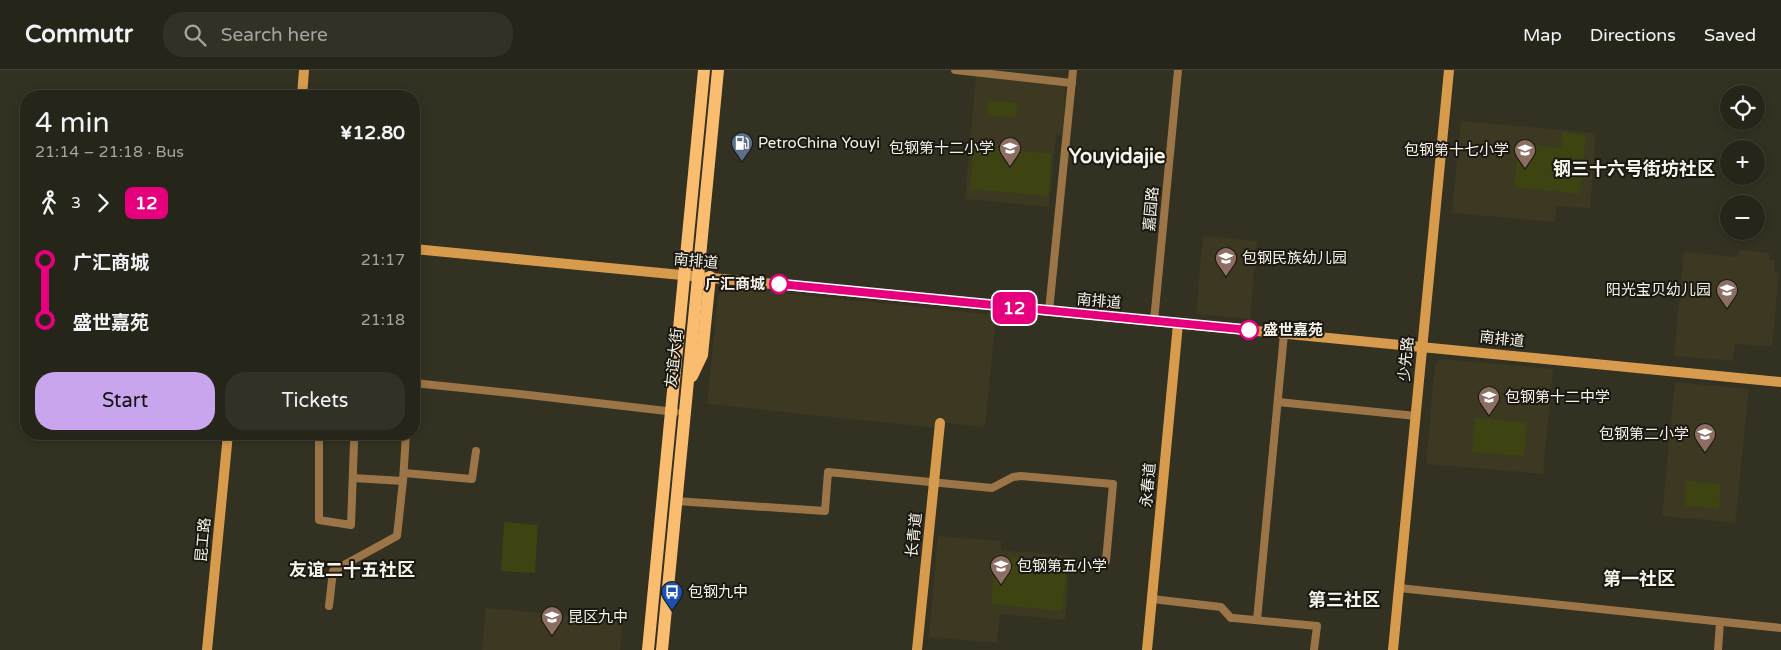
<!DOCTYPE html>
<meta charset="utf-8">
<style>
body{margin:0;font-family:"Varela Round","Noto Sans SC",sans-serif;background:#323126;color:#f1f3f6;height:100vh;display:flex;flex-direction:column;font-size:19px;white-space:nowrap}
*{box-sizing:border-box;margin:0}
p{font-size:16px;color:#a4a5a2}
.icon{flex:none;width:28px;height:28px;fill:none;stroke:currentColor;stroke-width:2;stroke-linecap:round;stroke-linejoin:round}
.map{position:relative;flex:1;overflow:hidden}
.details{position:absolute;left:20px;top:20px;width:400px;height:350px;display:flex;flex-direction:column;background:#262519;border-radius:20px;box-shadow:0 2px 8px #0003,0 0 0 1px #424238}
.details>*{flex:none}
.badge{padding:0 10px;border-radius:8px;font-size:18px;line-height:32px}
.controls{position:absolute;left:1720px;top:15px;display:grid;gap:10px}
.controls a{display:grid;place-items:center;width:45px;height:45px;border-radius:50%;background:#262519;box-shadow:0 2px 8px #0003,0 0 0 1px #424238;font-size:25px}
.map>.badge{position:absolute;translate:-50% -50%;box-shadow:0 0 0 2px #fff}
.legs{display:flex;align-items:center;gap:8px;height:55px;padding:0 15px;font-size:16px}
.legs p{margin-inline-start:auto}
.head{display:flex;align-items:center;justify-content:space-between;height:85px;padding:0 15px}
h1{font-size:28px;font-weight:600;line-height:38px}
.cta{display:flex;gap:10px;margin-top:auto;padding:10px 15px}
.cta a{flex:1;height:58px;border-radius:20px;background:#c9a5ee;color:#111;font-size:20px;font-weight:600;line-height:58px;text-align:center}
.cta a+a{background:#323126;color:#f1f3f6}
ul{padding:0 15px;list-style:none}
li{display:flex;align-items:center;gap:18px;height:60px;font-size:19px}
li i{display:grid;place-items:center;width:8px;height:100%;margin:0 6px;background:currentColor}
li i::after{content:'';width:12px;height:12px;margin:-6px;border:4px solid;border-radius:50%;background:#262519}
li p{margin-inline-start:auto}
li:first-child i{background:linear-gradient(#0000 50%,currentColor 0)}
li:last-child i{background:linear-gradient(currentColor 50%,#0000 0)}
header{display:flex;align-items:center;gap:30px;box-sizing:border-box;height:70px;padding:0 25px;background:#262519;border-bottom:1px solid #424238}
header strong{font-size:24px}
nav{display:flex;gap:28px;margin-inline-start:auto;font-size:18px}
.search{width:350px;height:45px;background:#323126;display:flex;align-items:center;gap:12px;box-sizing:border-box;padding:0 18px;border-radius:20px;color:#a4a5a2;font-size:19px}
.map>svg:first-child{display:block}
.built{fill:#3c3821}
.park{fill:#3d4412}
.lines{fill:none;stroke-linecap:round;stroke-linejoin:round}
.street{stroke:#9b7547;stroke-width:8}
.secondary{stroke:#d79b4d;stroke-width:10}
.primary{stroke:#fabd70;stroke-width:12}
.line-1-casing{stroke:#fff;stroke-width:11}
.line-1{stroke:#e6007e;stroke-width:8}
.stop-1-dot{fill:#fff;stroke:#e6007e;stroke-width:2.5}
.labels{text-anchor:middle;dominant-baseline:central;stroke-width:4;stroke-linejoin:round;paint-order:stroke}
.poi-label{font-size:15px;fill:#f6f4ea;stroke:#1a1811;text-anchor:start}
.street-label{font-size:15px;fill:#f6f4ea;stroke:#1a1811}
.stop-label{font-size:15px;font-weight:bold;fill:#f6f4ea;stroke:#1a1811;text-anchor:end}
.quarter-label{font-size:18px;font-weight:bold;fill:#f6f4ea;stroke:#1a1811}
.district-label{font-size:20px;font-weight:bold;fill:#f6f4ea;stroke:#1a1811}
</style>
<header>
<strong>Commutr</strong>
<div class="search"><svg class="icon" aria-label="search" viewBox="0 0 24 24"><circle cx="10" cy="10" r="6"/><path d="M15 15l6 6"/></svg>Search here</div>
<nav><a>Map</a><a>Directions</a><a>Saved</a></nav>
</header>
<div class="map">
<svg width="1781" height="580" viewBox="0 0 1781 580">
<rect width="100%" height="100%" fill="#333121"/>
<g class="built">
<polygon points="976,6 1066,15 1062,65 1056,65 1049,137 965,129"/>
<polygon points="1461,51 1596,63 1590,138 1557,136 1555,152 1452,143"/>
<polygon points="1203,166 1257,171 1250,249 1196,244"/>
<polygon points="1739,180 1769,183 1769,190 1775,190 1774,203 1779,203 1772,277 1735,274 1733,291 1674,286 1684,182 1738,187"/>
<polygon points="727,217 996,245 985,357 937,352 936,358 707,334 718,225"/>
<polygon points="1441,289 1553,299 1543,404 1426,394 1435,295"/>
<polygon points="1675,312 1749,319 1735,453 1662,446"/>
<polygon points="938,466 1001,471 1001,480 1070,486 1065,550 1000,544 997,573 929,567"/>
<polygon points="486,538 623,551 620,580 482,580"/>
</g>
<g class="park">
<polygon points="988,30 1018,33 1016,48 987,45"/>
<polygon points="1562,62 1586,65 1580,124 1514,117 1519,74 1561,78"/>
<polygon points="974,76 1052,84 1048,126 970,119"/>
<polygon points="1475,348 1527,352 1524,386 1472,382"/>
<polygon points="1686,411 1721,414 1719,439 1684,436"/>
<polygon points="504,452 538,455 535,503 501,501"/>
<polygon points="995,485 1067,492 1062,541 991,534"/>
</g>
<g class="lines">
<g class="street">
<polyline points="955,0 1072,13"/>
<polyline points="1049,241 1073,0"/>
<polyline points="1154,251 1178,0"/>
<polyline points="414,313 520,324 675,342"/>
<polyline points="1278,332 1416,346"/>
<polyline points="319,364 319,450 351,455 354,373"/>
<polyline points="404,403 472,409 476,381"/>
<polyline points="353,408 403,411"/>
<polyline points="676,431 825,441 828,402 992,418 1013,407 1021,406 1113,414 1106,491"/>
<polyline points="1399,518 1781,558"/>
<polyline points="1152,529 1221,537 1231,548 1234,548 1317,556 1314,580"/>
<polyline points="329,536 333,501 397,466 403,411 406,364"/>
<polyline points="1257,550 1284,264"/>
<polyline points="1718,580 1720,552"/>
</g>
<g class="secondary">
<polyline points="302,26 304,0"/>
<polyline points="414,179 1781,312"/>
<polyline points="207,580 228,364"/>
<polyline points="917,580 940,353"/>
<polyline points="1147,580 1178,254"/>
<polyline points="1393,580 1449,0"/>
</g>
<g class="primary">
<polyline points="692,306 702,285 710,207"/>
<polyline points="648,580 704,0"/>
<polyline points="662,580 718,0"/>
</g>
</g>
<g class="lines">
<g class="line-1-casing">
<polyline id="line-1" points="779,214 1249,260"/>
</g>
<use href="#line-1" class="line-1"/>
</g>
<defs>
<g id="fuel-pin" transform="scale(1.125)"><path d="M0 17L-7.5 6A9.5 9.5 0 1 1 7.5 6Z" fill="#5c6f8a" stroke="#1a1811"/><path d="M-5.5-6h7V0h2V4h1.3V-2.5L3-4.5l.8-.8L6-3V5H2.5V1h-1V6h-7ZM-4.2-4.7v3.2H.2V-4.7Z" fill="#fff"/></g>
<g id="school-pin" transform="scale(1.125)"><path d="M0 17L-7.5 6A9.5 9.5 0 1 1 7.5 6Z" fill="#8d6e63" stroke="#1a1811"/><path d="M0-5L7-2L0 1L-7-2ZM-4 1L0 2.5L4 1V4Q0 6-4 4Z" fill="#fff"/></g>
<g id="bus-pin" transform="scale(1.125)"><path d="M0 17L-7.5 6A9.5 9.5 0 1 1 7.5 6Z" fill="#1a4fb4" stroke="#1a1811"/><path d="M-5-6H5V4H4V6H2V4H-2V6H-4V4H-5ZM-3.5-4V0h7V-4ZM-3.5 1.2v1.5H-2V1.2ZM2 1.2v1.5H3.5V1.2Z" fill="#fff"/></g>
</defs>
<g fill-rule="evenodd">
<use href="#fuel-pin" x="742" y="73"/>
<use href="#school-pin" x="1010" y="78"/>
<use href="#school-pin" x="1525" y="80"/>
<use href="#school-pin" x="1226" y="188"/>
<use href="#school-pin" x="1727" y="220"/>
<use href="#school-pin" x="1489" y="327"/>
<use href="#school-pin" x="1705" y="364"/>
<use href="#school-pin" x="1001" y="496"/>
<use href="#bus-pin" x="672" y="522"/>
<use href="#school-pin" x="552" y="547"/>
</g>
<g class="stop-1-dot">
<circle cx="779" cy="214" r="9"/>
<circle cx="1249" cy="260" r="9"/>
</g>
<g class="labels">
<g class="poi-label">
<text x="758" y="73">PetroChina Youyi</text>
<text x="994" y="78" text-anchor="end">包钢第十二小学</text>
<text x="1509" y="80" text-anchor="end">包钢第十七小学</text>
<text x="1242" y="188">包钢民族幼儿园</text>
<text x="1711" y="220" text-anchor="end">阳光宝贝幼儿园</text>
<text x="1505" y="327">包钢第十二中学</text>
<text x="1689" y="364" text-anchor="end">包钢第二小学</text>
<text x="1017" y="496">包钢第五小学</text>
<text x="688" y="522">包钢九中</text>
<text x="568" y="547">昆区九中</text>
</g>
<g class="street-label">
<text transform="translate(1151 139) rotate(-85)">嘉园路</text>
<text transform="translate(696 191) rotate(5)">南排道</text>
<text transform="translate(1099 231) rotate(5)">南排道</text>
<text transform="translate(1502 269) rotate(6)">南排道</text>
<text transform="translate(674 288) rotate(-84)">友谊大街</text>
<text transform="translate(1406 289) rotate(-85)">少先路</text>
<text transform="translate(1148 415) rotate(-85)">永春道</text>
<text transform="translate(914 465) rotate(-84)">长青道</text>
<text transform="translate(203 470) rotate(-85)">昆工路</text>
</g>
<g class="stop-label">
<text x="765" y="214">广汇商城</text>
<text x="1263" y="260" text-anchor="start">盛世嘉苑</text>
</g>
<g class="quarter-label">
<text x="1634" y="99">钢三十六号街坊社区</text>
<text x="352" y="500">友谊二十五社区</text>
<text x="1639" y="509">第一社区</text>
<text x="1344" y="530">第三社区</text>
</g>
<g class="district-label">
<text x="1117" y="87">Youyidajie</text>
</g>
</g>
</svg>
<div class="controls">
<a><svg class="icon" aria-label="locate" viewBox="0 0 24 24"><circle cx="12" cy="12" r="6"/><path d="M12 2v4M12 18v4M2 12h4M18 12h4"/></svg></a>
<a>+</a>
<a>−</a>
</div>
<b class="badge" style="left:1014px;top:238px;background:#e6007e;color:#fff">12</b>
<section class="details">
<div class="head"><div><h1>4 min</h1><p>21:14 – 21:18 · Bus</p></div><b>¥12.80</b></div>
<div class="legs"><svg class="icon" aria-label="walk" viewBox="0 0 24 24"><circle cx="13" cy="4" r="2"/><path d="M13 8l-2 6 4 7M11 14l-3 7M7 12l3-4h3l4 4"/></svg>3<svg class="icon" aria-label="forward" viewBox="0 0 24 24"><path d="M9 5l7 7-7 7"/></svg><b class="badge" style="background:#e6007e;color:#fff">12</b></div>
<ul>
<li><i style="color:#e6007e"></i><b>广汇商城</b><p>21:17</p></li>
<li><i style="color:#e6007e"></i><b>盛世嘉苑</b><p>21:18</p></li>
</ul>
<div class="cta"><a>Start</a><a>Tickets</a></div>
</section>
</div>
